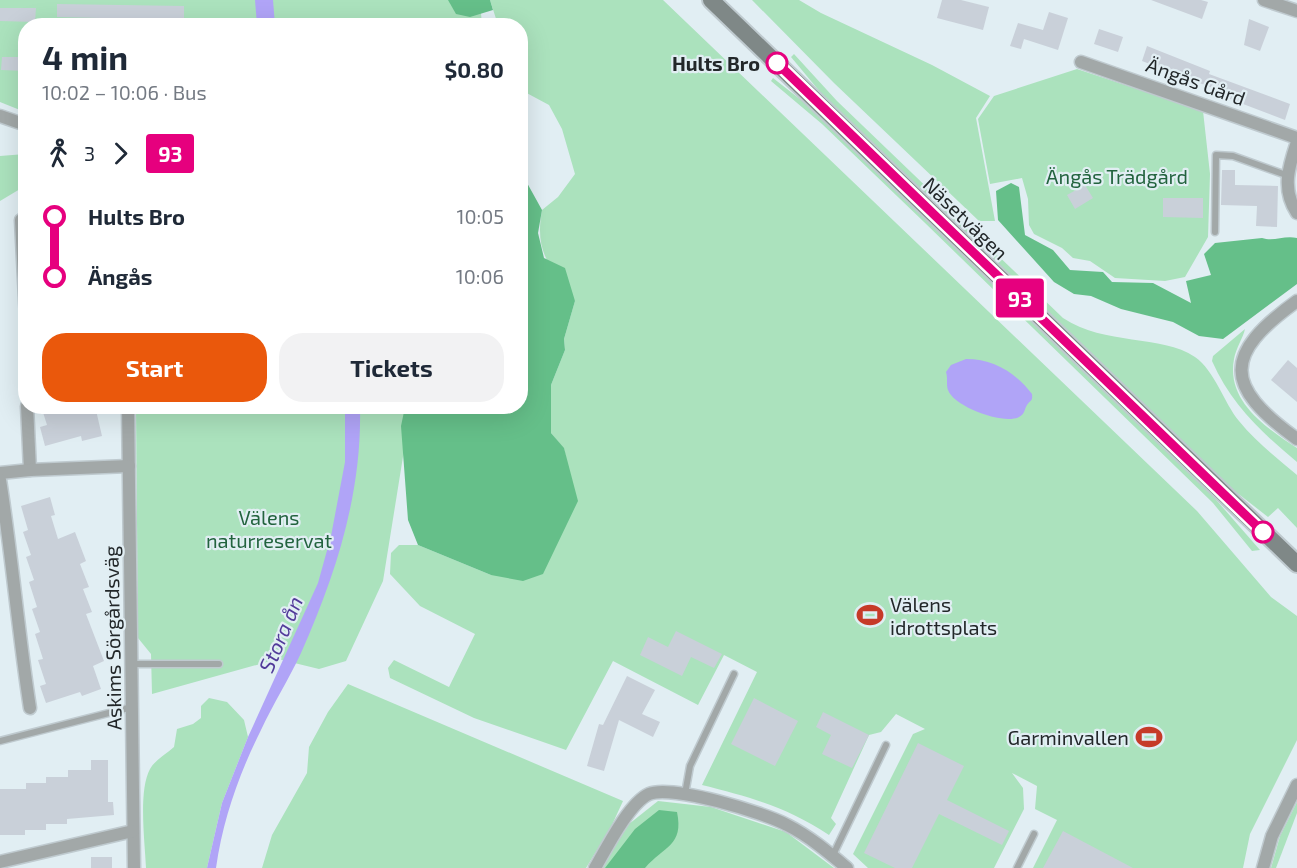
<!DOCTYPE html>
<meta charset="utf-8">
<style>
body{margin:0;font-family:"Exo 2",sans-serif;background:#f2f2f3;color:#1f2937;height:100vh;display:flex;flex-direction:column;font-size:22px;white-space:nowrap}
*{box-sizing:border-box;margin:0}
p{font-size:20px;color:#747a83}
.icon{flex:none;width:33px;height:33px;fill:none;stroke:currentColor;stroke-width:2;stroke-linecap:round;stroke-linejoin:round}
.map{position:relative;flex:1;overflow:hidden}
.side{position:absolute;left:18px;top:18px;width:510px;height:396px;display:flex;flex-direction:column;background:#fff;border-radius:24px;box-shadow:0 6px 24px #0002}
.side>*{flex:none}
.badge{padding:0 12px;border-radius:4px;font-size:21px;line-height:39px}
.map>.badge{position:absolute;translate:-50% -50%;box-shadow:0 0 0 3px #fff}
.legs{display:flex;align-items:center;gap:9px;height:66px;padding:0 24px;font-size:20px}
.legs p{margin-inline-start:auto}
.overview{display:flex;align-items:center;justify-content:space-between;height:102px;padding:0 24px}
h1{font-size:33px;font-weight:700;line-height:45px}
.cta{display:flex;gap:12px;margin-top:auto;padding:12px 24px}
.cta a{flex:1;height:69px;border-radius:24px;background:#ea580c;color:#fff;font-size:24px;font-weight:700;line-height:69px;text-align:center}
.cta a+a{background:#f2f2f3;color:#1f2937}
ul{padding:0 24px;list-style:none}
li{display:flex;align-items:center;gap:21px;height:60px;font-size:22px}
li i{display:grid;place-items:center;width:9px;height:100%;margin:0 8px;background:currentColor}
li i::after{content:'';width:15px;height:15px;margin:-8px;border:4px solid;border-radius:50%;background:#fff}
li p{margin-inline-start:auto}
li:first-child i{background:linear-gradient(#0000 50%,currentColor 0)}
li:last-child i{background:linear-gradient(currentColor 50%,#0000 0)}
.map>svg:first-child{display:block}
.green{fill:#abe2bd}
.forest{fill:#65bf89}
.water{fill:#b0a4f7}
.building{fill:#c9d0d9}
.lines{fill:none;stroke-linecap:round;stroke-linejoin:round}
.lane-casing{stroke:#bfcacf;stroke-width:9}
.street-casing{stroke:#bfcacf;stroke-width:15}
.secondary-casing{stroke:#bfcacf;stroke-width:20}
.lane{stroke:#a2a8a8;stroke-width:6}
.street{stroke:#a2a8a8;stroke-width:12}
.secondary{stroke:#7f8887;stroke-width:16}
.line-1-casing{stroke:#fff;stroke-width:14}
.line-1{stroke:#e6007e;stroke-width:9}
.stop-1-dot{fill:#fff;stroke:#e6007e;stroke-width:3}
.labels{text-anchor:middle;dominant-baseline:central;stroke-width:4.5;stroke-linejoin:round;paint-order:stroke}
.stop-label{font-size:20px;font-weight:bold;fill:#222729;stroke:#e1eef3;text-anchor:end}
.street-label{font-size:20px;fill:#222729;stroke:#e1eef3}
.park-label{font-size:20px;fill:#22633e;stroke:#e1eef3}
.poi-label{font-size:20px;fill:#222729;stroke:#e1eef3;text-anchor:start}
.water-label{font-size:21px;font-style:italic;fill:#523b9a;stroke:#e1eef3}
</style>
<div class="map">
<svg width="1297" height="868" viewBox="0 0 1297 868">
<rect width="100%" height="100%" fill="#e1eef3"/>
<g class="green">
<polygon points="0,0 480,0 482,26 26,26 25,112 0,102"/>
<path d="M490 0H663L1197 511 1271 597 1297 616V740L1250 834 1243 868H1033L1057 820 1035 809 1037 786 1012 773 1023 788 1024 809 994 868H868L853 854 913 734 925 729 896 714 881 732 869 735 831 818 836 824 829 835C787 807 750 797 702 785L757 672 724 655 698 705 613 661 566 750 474 718 390 678 388 668 394 660 449 687 475 634 420 606 390 574 391 553 399 545H418L491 575 568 467 564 449 551 433V385L565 350 564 339 575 301C551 267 534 254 542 210L558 197 575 174 562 129 549 105 521 90 520 26 498 25Z"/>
<polygon points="752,0 799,0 821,13 932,65 990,96 976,118 995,221 979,221 834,83"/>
<path d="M794 54 837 101 1063 318C1105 346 1161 334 1195 357 1215 371 1224 403 1239 421 1256 442 1277 458 1297 475V528L1278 508 1268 517 1213 474 821 93 791 57Z"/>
<polygon points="1077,69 1203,111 1210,174 1208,237 1185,277 1165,281 1115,278 1090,261 1073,258 1062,248 1034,234 1029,225 1028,199 1022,178 990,184 978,119 994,96"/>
<polygon points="773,78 810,107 958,248 1211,494 1260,550 1252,551 1213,503 924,222 822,124 771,81"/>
<polygon points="25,154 25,186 0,201 0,156"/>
<path d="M1245 329C1243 338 1236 348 1234 359 1226 402 1267 428 1297 448V462C1262 433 1231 404 1212 361L1213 356Z"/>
<polygon points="136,407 411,407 383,581 346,661 319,669 278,659 152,694 151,654 138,638"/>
<polygon points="348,684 623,801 611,827 586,868 262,868 272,835 307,773 309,747 328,712"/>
<path d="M209 698 227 702 244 720 248 737 222 803 207 868H146C145 842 138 791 150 769 155 760 166 754 174 747L177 729 193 724 201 718V706Z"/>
<polygon points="658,801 711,807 786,832 834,868 601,868 629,824"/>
<polygon points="1297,802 1297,813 1276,868 1271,868 1280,836"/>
</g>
<g class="forest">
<polygon points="448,0 490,0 493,10 470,17 456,14"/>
<polygon points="521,172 542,210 538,233 544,258 565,268 575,301 564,339 565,350 551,385 551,433 564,448 578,501 543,574 523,581 491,575 418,545 408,520 401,426 405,407 520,406"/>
<path d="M1011 183 1019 187 1025 235 1053 250 1070 270 1103 272 1112 282 1153 283 1191 303 1186 281 1211 275 1204 254 1215 243 1262 238C1274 242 1284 235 1297 238V284L1223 339 1199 336 1173 322 1121 309 1091 296 1074 294 1054 282 998 220 996 191Z"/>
<path d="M659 810 677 812C684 846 664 846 645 868H605L635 829Z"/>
</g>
<g class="water">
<polygon points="255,0 273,0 275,25 257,25"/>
<path d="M966 359C994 359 1016 373 1032 394 1033 402 1030 400 1027 405 1024 410 1025 414 1019 417 1004 425 954 407 948 390 946 385 948 378 946 372L951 365Z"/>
<path d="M345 407H360C362 494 336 574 301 653 289 679 273 704 261 730 239 774 223 819 216 868H207L222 803 248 737 318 583 331 536 345 462Z"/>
</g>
<g class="building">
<polygon points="942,0 961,0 989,7 983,30 937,18"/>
<polygon points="1151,0 1201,0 1208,2 1202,19"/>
<polygon points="57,4 184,6 184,20 57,17"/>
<polygon points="0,8 36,8 35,22 0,21"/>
<polygon points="1049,12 1068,18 1058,50 1024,39 1021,49 1010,46 1018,23 1043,30"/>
<polygon points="1249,19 1269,27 1260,51 1244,45"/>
<polygon points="1099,29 1123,37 1118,52 1094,44"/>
<polygon points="1147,46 1210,71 1209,74 1290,104 1285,120 1222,96 1223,92 1142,61"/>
<polygon points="2,57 26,57 26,71 1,70"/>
<polygon points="1222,170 1235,170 1235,185 1278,186 1277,227 1256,226 1257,206 1221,205"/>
<polygon points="1085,185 1093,198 1075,209 1067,195"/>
<polygon points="1163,198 1203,198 1203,218 1163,217"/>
<polygon points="1288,360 1297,368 1297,402 1271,380"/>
<polygon points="41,406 73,406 74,411 95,406 102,436 82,441 81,436 45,446 40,427 47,425"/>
<polygon points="50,497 55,515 51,516 58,539 75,532 86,561 80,564 89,587 83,589 92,612 86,614 104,661 93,666 101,689 82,696 80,692 46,703 40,686 46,684 38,660 43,659 35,634 40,632 32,609 37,607 29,582 34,580 26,557 31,555 23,532 28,530 21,506"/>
<polygon points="676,631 722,654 714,668 691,657 682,676 640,655 648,637 668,647"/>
<polygon points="627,676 655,690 642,714 660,722 653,737 619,720 604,771 587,766 599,724 603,725"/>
<polygon points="754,698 798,721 775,766 731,744"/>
<polygon points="823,712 869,735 852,768 822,754 831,735 816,727"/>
<polygon points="918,743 964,766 947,800 1009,831 1002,845 939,814 912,868 895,868 864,853"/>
<polygon points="91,760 108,760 108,802 113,802 114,815 67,819 67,824 46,824 46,830 25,830 25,835 0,835 0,789 26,789 26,783 46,783 46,777 68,777 68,770 91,770"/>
<polygon points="1063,831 1133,868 1043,868"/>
<rect x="91" y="857" width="21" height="11"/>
</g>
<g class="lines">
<g class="lane-casing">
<g id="lane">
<polyline points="1215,232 1216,155 1233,156 1286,175"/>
<polyline points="132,664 219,664"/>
<polyline points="0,741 132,707"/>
<polyline points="685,794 690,766 734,674"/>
<polyline points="833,855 886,745"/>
<polyline points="1017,868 1034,834"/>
</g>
</g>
<g class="street-casing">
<g id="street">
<polyline points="1264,0 1297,11"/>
<polyline points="1081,62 1297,138"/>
<polyline points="0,116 26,125"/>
<path d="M1297 142C1289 166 1281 189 1297 213"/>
<polyline points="21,220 26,318"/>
<path d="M1297 301C1223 354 1223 386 1297 439"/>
<polyline points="27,406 30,470"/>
<polyline points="128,406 134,868"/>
<polyline points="0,473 30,470 129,466"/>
<path d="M0 480C12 555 18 632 30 708"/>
<polyline points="0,862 133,831"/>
<path d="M595 868C606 849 629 803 649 794 671 784 765 813 787 825 809 836 828 852 847 868"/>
<polyline points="1263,868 1272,836 1297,785"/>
</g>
</g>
<g class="secondary-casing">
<polyline id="secondary" points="711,0 1297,564"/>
</g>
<use href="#lane" class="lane"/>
<use href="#street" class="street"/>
<use href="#secondary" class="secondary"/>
</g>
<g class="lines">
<g class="line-1-casing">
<polyline id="line-1" points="777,63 1263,532"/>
</g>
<use href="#line-1" class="line-1"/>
</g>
<defs>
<g id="stadium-bare" transform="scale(2.07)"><path d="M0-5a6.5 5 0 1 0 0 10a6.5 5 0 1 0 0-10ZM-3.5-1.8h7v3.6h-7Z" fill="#c63a28" stroke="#e1eef3" stroke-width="2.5" paint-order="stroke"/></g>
</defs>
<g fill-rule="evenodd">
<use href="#stadium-bare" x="870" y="615"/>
<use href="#stadium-bare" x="1149" y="737"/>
</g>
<g class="stop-1-dot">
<circle cx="777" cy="63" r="10"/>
<circle cx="1263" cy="532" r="10"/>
</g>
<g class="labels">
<g class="stop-label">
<text x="760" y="63">Hults Bro</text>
</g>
<g class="street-label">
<text transform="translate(1196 81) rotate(20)">Ängås Gård</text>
<text transform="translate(966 218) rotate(44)">Näsetvägen</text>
<text transform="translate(112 638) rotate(-91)">Askims Sörgårdsväg</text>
</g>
<g class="park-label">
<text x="1117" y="176">Ängås Trädgård</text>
<text x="269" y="517">Välens<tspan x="269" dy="23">naturreservat</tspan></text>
</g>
<g class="poi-label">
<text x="890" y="604">Välens<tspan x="890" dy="23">idrottsplats</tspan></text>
<text x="1129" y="737" text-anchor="end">Garminvallen</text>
</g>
<g class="water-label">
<text transform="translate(280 634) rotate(-67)">Stora ån</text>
</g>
</g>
</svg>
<b class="badge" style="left:1020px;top:298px;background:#e6007e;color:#fff">93</b>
<section class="side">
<div class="overview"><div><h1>4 min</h1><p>10:02 – 10:06 · Bus</p></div><b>$0.80</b></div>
<div class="legs"><svg class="icon" aria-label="walk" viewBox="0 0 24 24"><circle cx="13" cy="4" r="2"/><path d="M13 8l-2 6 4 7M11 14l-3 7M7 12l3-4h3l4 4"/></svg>3<svg class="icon" aria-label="forward" viewBox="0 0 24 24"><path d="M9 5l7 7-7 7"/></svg><b class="badge" style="background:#e6007e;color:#fff">93</b></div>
<ul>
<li><i style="color:#e6007e"></i><b>Hults Bro</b><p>10:05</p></li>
<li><i style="color:#e6007e"></i><b>Ängås</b><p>10:06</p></li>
</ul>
<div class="cta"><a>Start</a><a>Tickets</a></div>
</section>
</div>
